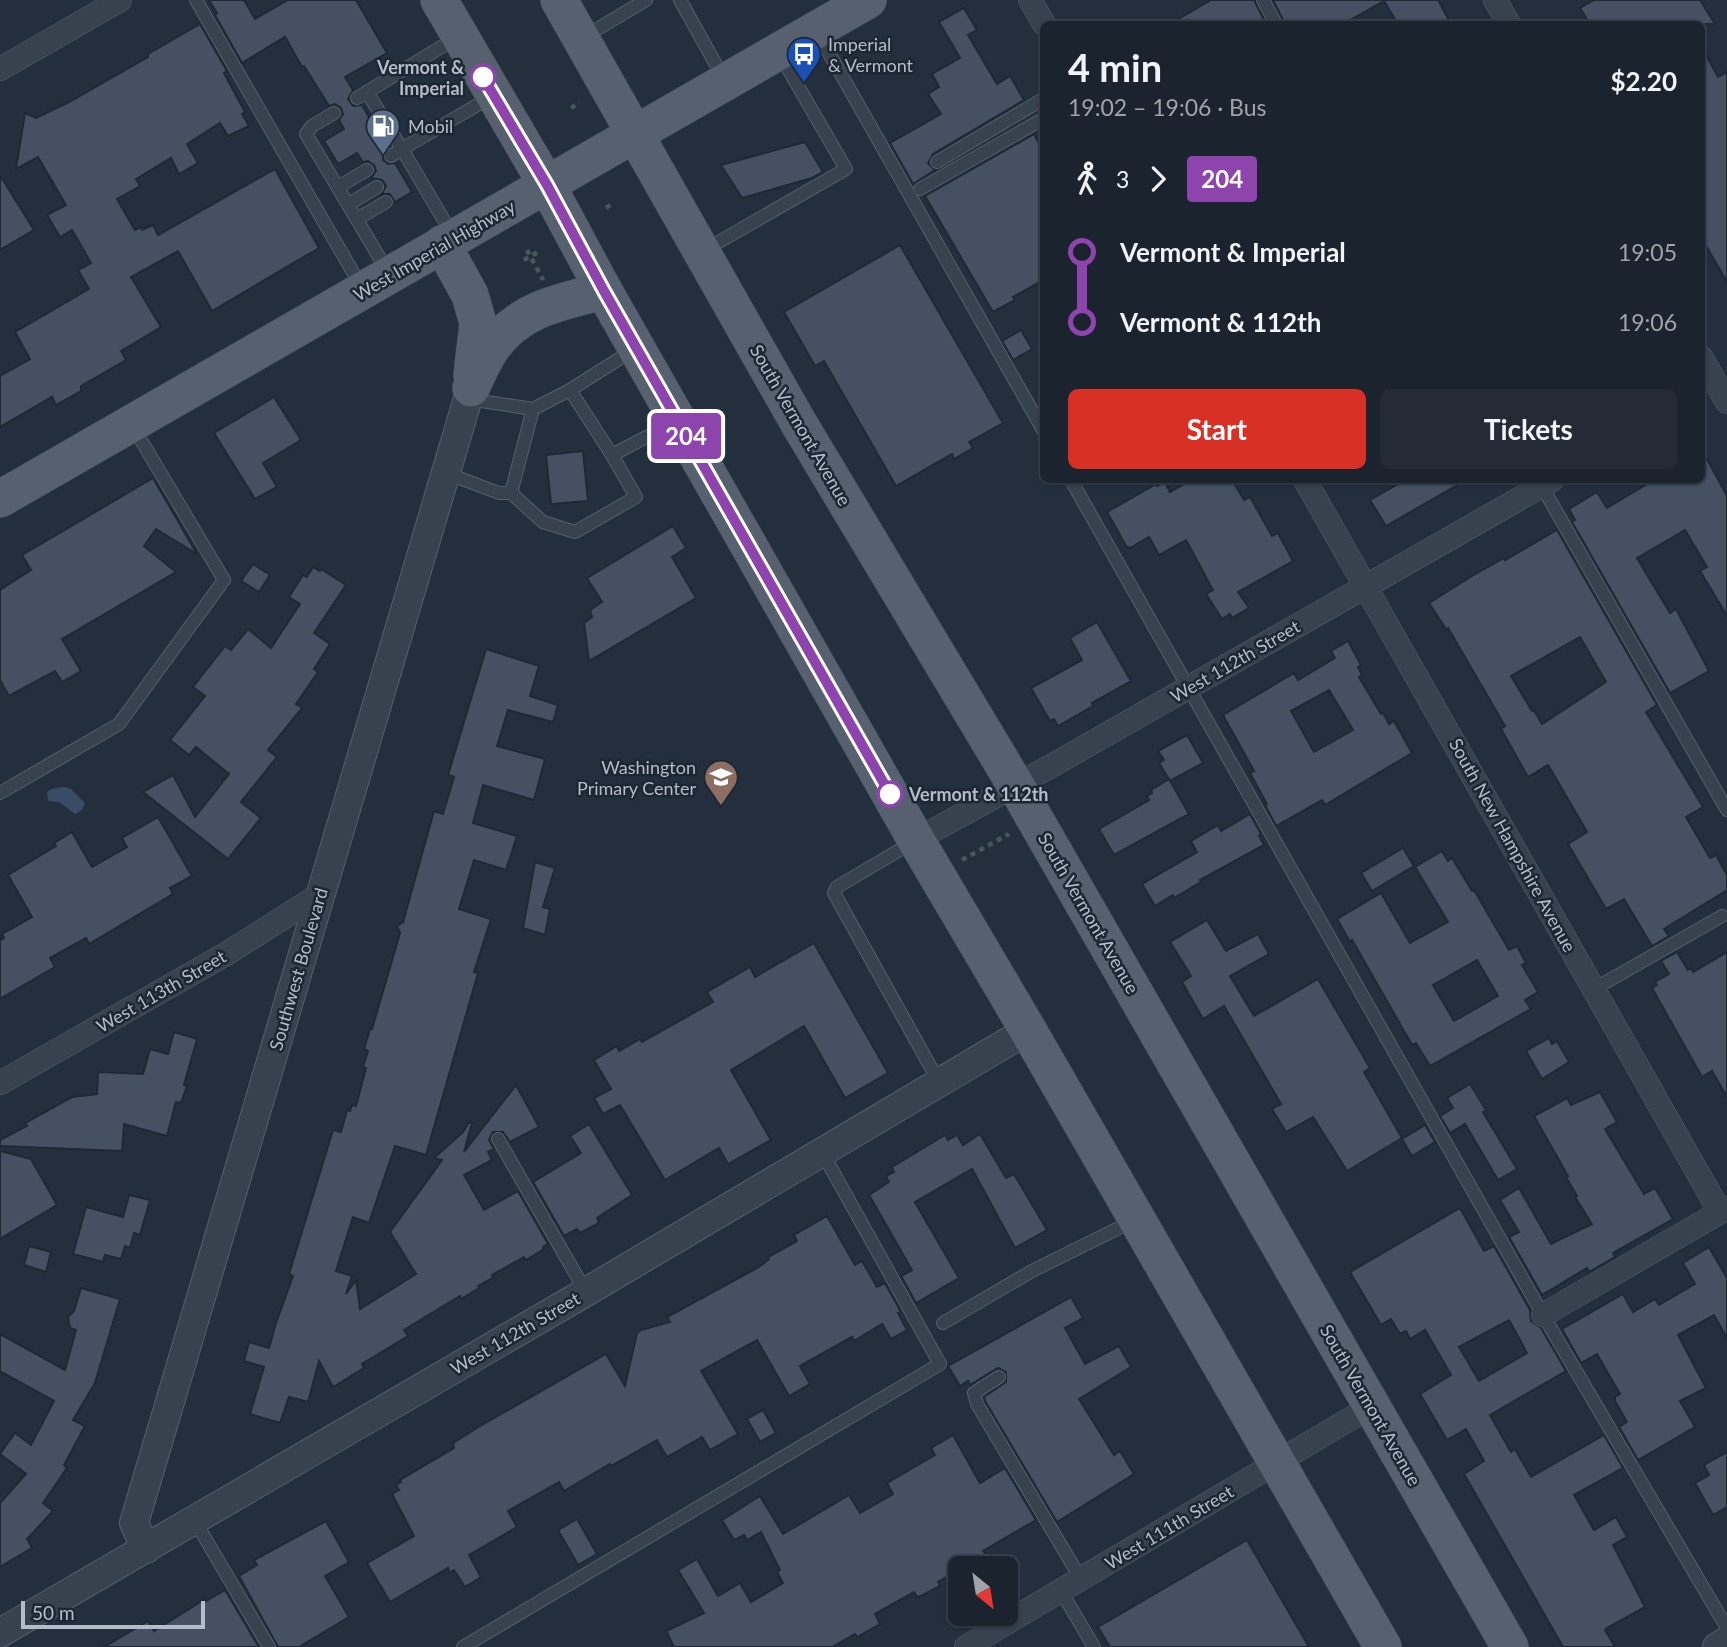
<!DOCTYPE html>
<meta charset="utf-8">
<style>
body{margin:0;font-family:Lato,sans-serif;background:#242b36;color:#f1f3f6;height:100vh;display:flex;flex-direction:column;font-size:26px;white-space:nowrap}
*{box-sizing:border-box;margin:0}
p{font-size:23px;color:#a0a4aa}
.icon{flex:none;width:38px;height:38px;fill:none;stroke:currentColor;stroke-width:2;stroke-linecap:round;stroke-linejoin:round}
.map{position:relative;flex:1;overflow:hidden}
.details{position:absolute;left:1040px;top:21px;width:665px;height:462px;display:flex;flex-direction:column;background:#1b232e;border-radius:10px;box-shadow:0 2px 5px #0004,0 0 0 2px #39404a}
.details>*{flex:none}
.badge{padding:0 14px;border-radius:5px;font-size:24px;line-height:46px}
.needle{width:46px;rotate:150deg}
.tools{position:absolute;left:948px;top:1556px;display:grid;gap:14px}
.tools a{display:grid;place-items:center;width:70px;height:70px;border-radius:10px;background:#1b232e;box-shadow:0 2px 5px #0004,0 0 0 2px #39404a;font-size:35px}
.scale{position:absolute;left:21px;bottom:18px;width:184px;box-sizing:border-box;padding-left:7px;border:4px solid #b4bcc9;border-top:0;font-size:19px;line-height:24px;white-space:nowrap;color:#b4bcc9;-webkit-text-stroke:5px #1d2633;paint-order:stroke}
.map>.badge{position:absolute;translate:-50% -50%;box-shadow:0 0 0 4px #fff}
.legs{display:flex;align-items:center;gap:10px;height:77px;padding:0 28px;font-size:23px}
.legs p{margin-inline-start:auto}
.headline{display:flex;align-items:center;justify-content:space-between;height:119px;padding:0 28px}
h1{font-size:38px;font-weight:700;line-height:52px}
.button{display:flex;gap:14px;margin-top:auto;padding:14px 28px}
.button a{flex:1;height:80px;border-radius:10px;background:#d93025;color:#fff;font-size:28px;font-weight:700;line-height:80px;text-align:center}
.button a+a{background:#242b36;color:#f1f3f6}
ul{padding:0 28px;list-style:none}
li{display:flex;align-items:center;gap:24px;height:70px;font-size:26px}
li i{display:grid;place-items:center;width:10px;height:100%;margin:0 9px;background:currentColor}
li i::after{content:'';width:18px;height:18px;margin:-9px;border:5px solid;border-radius:50%;background:#1b232e}
li p{margin-inline-start:auto}
li:first-child i{background:linear-gradient(#0000 50%,currentColor 0)}
li:last-child i{background:linear-gradient(currentColor 50%,#0000 0)}
.map>svg:first-child{display:block}
.water{fill:#394c67}
.building{fill:#455162;stroke:#1f2835;stroke-width:2;fill-rule:evenodd}
.lines{fill:none;stroke-linecap:round;stroke-linejoin:round}
.service-casing{stroke:#565f6c;stroke-width:14}
.minor-casing{stroke:#565f6c;stroke-width:24}
.tertiary-casing{stroke:#565f6c;stroke-width:30}
.primary-casing{stroke:#414a57;stroke-width:38}
.path{stroke:#44595c;stroke-width:4.5;stroke-dasharray:5 5;stroke-linecap:butt}
.service{stroke:#38414e;stroke-width:12}
.minor{stroke:#38414e;stroke-width:23}
.tertiary{stroke:#38414e;stroke-width:28}
.primary{stroke:#56606e;stroke-width:37}
.line-1-casing{stroke:#fff;stroke-width:16}
.line-1{stroke:#8e44ad;stroke-width:10}
.stop-1-dot{fill:#fff;stroke:#8e44ad;stroke-width:3.5}
.labels{text-anchor:middle;dominant-baseline:central;stroke-width:5;stroke-linejoin:round;paint-order:stroke}
.poi-label{font-size:18px;fill:#b4bcc9;stroke:#1d2633;text-anchor:start}
.stop-label{font-size:18px;font-weight:bold;fill:#b4bcc9;stroke:#1d2633;text-anchor:end}
.street-label{font-size:18px;fill:#b4bcc9;stroke:#1d2633}
</style>
<div class="map">
<svg width="1727" height="1647" viewBox="0 0 1727 1647">
<rect width="100%" height="100%" fill="#242f3e"/>
<polygon class="water" points="64,787 71,789 85,803 82,810 75,814 59,802 48,801 47,792 52,789"/>
<g class="building">
<polygon points="209,0 244,0 255,19 288,0 356,0 387,53 345,77 353,90 348,99 353,106 362,105 387,148 383,153 383,160 388,164 395,163 412,192 395,202 390,194 382,194 386,186 382,180 371,178 376,171 374,165 368,161 363,162 357,153 338,164 324,141 344,129 339,120 343,114 341,108 335,104 329,106 304,66 302,67 285,37 242,63 215,15 217,13"/>
<polygon points="1211,0 1254,0 1266,24 1170,24"/>
<polygon points="1273,0 1438,0 1451,24 1398,24 1384,1 1343,24 1285,24"/>
<polygon points="1594,0 1700,0 1715,24 1590,24 1580,8"/>
<polygon points="964,8 977,30 968,35 997,84 1010,76 1024,100 933,154 928,163 935,170 913,184 890,143 941,114 928,94 939,87 932,74 960,58 939,22"/>
<polygon points="200,24 227,71 224,73 245,112 242,114 249,126 228,136 220,123 187,144 198,163 179,174 171,158 136,179 140,186 117,199 135,230 141,227 142,230 153,225 158,235 275,169 319,248 212,311 178,251 131,277 161,327 121,351 126,360 81,386 81,391 56,405 52,397 0,427 0,376 30,359 15,332 89,289 78,270 91,263 72,230 60,237 47,215 66,205 38,157 16,169 25,113 36,118 69,102 148,57 148,54"/>
<polygon points="1701,46 1718,77 1727,72 1727,282 1701,237"/>
<polygon points="1034,134 1043,151 1043,280 1013,297 1015,300 993,312 925,196"/>
<polygon points="805,142 823,172 812,178 742,198 721,165"/>
<polygon points="0,175 34,230 0,250"/>
<polygon points="900,245 1003,423 969,442 973,448 954,459 952,454 896,486 824,361 815,366 784,312"/>
<polygon points="1021,330 1032,349 1013,360 1002,341"/>
<polygon points="274,397 301,440 263,463 277,487 255,499 214,433"/>
<polygon points="1701,448 1727,496 1727,616 1700,571 1707,567 1685,530 1637,558 1670,613 1676,609 1709,671 1670,693 1572,522 1575,520 1569,509 1597,492 1607,508 1654,480 1701,480"/>
<polygon points="583,451 588,501 551,504 546,455"/>
<polygon points="153,478 197,554 156,529 144,546 176,572 62,639 81,671 62,682 55,671 9,696 0,680 0,590 31,570 22,555"/>
<polygon points="1191,480 1232,480 1244,500 1250,497 1272,536 1278,533 1293,561 1238,592 1249,608 1232,618 1230,614 1222,619 1206,594 1213,590 1186,540 1159,555 1149,537 1130,548 1126,546 1107,512 1156,484 1157,486 1165,482 1170,492"/>
<polygon points="1405,480 1466,480 1386,526 1370,500"/>
<polygon points="673,526 686,548 672,557 696,598 589,661 584,623 592,617 590,610 602,602 587,578"/>
<path d="M1557 530 1657 705 1646 712 1703 807 1686 817 1710 858 1716 855 1727 875V890L1664 929 1669 936 1652 946 1624 899 1606 909 1568 844 1587 832 1548 765 1528 777 1501 729 1505 726 1448 628 1446 629 1429 603 1472 576 1504 558 1505 560ZM1580 637 1606 682 1542 724 1534 710 1532 711 1511 676Z"/>
<polygon points="253,564 270,575 259,592 241,581"/>
<polygon points="313,567 320,571 321,569 346,585 314,633 330,644 314,669 318,672 296,704 302,708 268,750 277,757 241,802 261,818 228,859 143,792 173,775 195,817 229,774 196,747 189,755 170,740 205,696 193,687 225,646 231,650 248,629 271,648 300,604 289,597 303,575 307,577"/>
<polygon points="1097,622 1131,681 1092,703 1093,706 1058,726 1054,719 1050,721 1031,688 1082,660 1070,638"/>
<path d="M1348 641 1361 665 1358 667 1362 675 1359 677 1381 714 1383 713 1389 724 1394 721 1412 753 1325 805 1322 800 1276 826 1265 805 1267 804 1250 773 1254 771 1223 715 1294 673 1298 680 1335 658 1331 651ZM1329 690 1353 730 1314 752 1291 711Z"/>
<polygon points="486,649 539,666 530,696 558,705 553,722 508,710 497,746 545,759 534,800 483,785 473,823 517,836 506,870 474,860 459,909 491,919 474,972 478,973 426,1155 395,1146 369,1223 353,1217 336,1271 352,1276 346,1294 356,1280 360,1309 416,1274 390,1232 442,1160 434,1158 463,1132 469,1122 472,1123 464,1152 516,1085 539,1127 510,1142 503,1132 493,1132 489,1140 494,1149 488,1152 492,1160 464,1175 484,1210 518,1191 548,1244 543,1247 544,1249 526,1260 524,1257 492,1275 493,1278 478,1286 479,1288 461,1299 460,1296 404,1330 408,1336 362,1364 364,1368 333,1387 319,1361 308,1402 289,1397 280,1423 250,1414 264,1367 244,1361 249,1342 269,1348 276,1323 293,1276 289,1274 333,1130 341,1132 347,1110 350,1111 352,1105 356,1106 366,1068 363,1067 368,1051 364,1049 370,1029 372,1029 400,933 397,926 403,922 434,811 443,814 454,777 448,775"/>
<polygon points="1187,735 1203,763 1170,781 1159,763 1164,760 1158,751"/>
<polygon points="1169,779 1189,814 1114,855 1099,829 1149,800 1147,796 1152,793 1151,790"/>
<polygon points="1250,814 1261,834 1259,836 1264,845 1200,880 1201,882 1174,898 1173,895 1155,906 1142,884 1197,852 1191,841 1218,825 1221,831"/>
<polygon points="158,817 192,876 170,888 173,894 89,944 86,938 50,958 55,967 0,999 0,940 4,938 2,934 32,917 8,875 56,846 54,843 72,832 92,867 127,847 122,838"/>
<polygon points="1403,848 1414,866 1372,891 1361,873"/>
<path d="M1442 851 1448 861 1452 858 1472 891 1474 890 1509 950 1517 946 1526 963 1522 965 1538 992 1525 1000 1531 1009 1430 1066 1416 1043 1412 1045 1352 940 1350 942 1337 919 1381 893 1410 943 1448 922 1415 867ZM1477 960 1498 996 1454 1021 1433 985Z"/>
<polygon points="535,862 555,868 543,907 550,909 545,935 523,928"/>
<polygon points="1207,920 1226,951 1258,934 1269,954 1230,976 1254,1016 1318,979 1370,1068 1364,1072 1402,1138 1347,1171 1313,1117 1286,1132 1272,1109 1281,1104 1224,1006 1203,1019 1182,982 1191,976 1170,942"/>
<polygon points="814,943 888,1073 845,1098 804,1026 731,1070 771,1140 728,1164 719,1148 665,1180 620,1105 603,1114 594,1098 611,1089 594,1060 617,1046 619,1051 640,1039 642,1042 713,1002 707,992 750,967 755,977"/>
<polygon points="1677,952 1688,970 1691,968 1693,972 1727,952 1727,1097 1712,1071 1702,1077 1652,988 1657,985 1655,982 1669,974 1661,961"/>
<polygon points="174,1032 197,1039 184,1085 187,1086 181,1103 176,1102 167,1136 124,1124 122,1151 0,1146 0,1140 27,1126 25,1123 72,1097 97,1094 98,1072 143,1074 150,1049 168,1054"/>
<polygon points="1549,1038 1552,1044 1557,1041 1569,1062 1542,1079 1526,1051"/>
<polygon points="1470,1084 1486,1110 1483,1112 1517,1169 1498,1180 1465,1124 1450,1133 1440,1116 1453,1108 1447,1098"/>
<polygon points="1600,1092 1617,1122 1605,1129 1644,1194 1655,1188 1673,1219 1613,1253 1615,1257 1589,1272 1587,1268 1542,1295 1509,1237 1519,1232 1500,1200 1519,1188 1551,1244 1592,1224 1575,1197 1577,1196 1566,1177 1568,1176 1534,1116 1567,1098 1571,1105"/>
<polygon points="589,1124 632,1195 597,1218 599,1223 580,1233 577,1229 564,1236 533,1182 581,1153 570,1136"/>
<polygon points="1425,1125 1435,1142 1412,1156 1402,1139"/>
<polygon points="980,1134 1006,1178 1014,1174 1047,1230 1015,1248 972,1169 915,1202 959,1278 916,1303 901,1276 912,1270 869,1195 889,1182 886,1176 894,1172 892,1167 945,1135 948,1140 957,1135 963,1145"/>
<polygon points="0,1151 31,1159 57,1205 0,1239"/>
<polygon points="129,1195 150,1200 140,1235 134,1233 130,1248 125,1246 121,1259 105,1255 103,1262 73,1254 86,1207 123,1217"/>
<path d="M1460 1208 1484 1251 1494 1246 1530 1310 1531 1321 1541 1328 1566 1371 1490 1415 1511 1452 1515 1449 1531 1477 1604 1435 1623 1468 1574 1495 1594 1530 1616 1517 1627 1537 1613 1545 1645 1607 1607 1628 1605 1630 1615 1647H1563L1464 1474 1484 1461 1466 1429 1447 1440 1420 1394 1451 1375 1425 1330 1410 1339 1406 1331 1400 1334 1391 1319 1381 1325 1350 1272ZM1509 1320 1527 1353 1479 1381 1459 1347Z"/>
<polygon points="827,1216 855,1265 862,1261 877,1287 885,1283 901,1312 898,1313 907,1330 891,1339 882,1324 854,1341 852,1337 800,1366 810,1384 789,1396 757,1340 701,1371 738,1434 710,1450 702,1437 667,1457 657,1440 611,1466 610,1464 564,1491 559,1482 508,1511 517,1527 469,1555 481,1577 465,1587 454,1570 450,1573 448,1568 390,1602 367,1563 414,1536 392,1494 399,1490 396,1485 401,1482 400,1480 454,1448 453,1443 480,1426 606,1354 625,1386 637,1333 641,1330 670,1322 667,1317 759,1267 769,1259 768,1257 797,1241 794,1235"/>
<polygon points="29,1246 51,1252 46,1272 24,1265"/>
<polygon points="1709,1247 1727,1278 1727,1338 1714,1315 1678,1335 1706,1388 1680,1401 1695,1427 1638,1460 1619,1427 1627,1422 1615,1401 1615,1397 1620,1394 1597,1354 1581,1363 1562,1329 1623,1294 1633,1312 1655,1299 1659,1305 1695,1284 1683,1263"/>
<polygon points="81,1288 120,1299 95,1383 73,1420 85,1426 64,1465 67,1468 43,1503 53,1511 27,1539 32,1548 0,1567 0,1503 26,1474 0,1454 15,1433 31,1445 54,1401 0,1371 0,1334 65,1370 76,1330 70,1328 68,1317 74,1311"/>
<polygon points="1071,1297 1083,1318 1065,1328 1085,1364 1119,1346 1131,1367 1079,1399 1114,1455 1120,1451 1134,1474 1057,1522 985,1401 984,1397 1006,1382 1006,1372 998,1368 970,1385 968,1381 960,1386 948,1366"/>
<polygon points="763,1410 776,1433 760,1442 747,1419"/>
<polygon points="953,1435 980,1483 1005,1468 1036,1520 983,1551 986,1554 938,1582 940,1586 923,1595 917,1597 914,1592 875,1614 880,1624 857,1637 855,1634 832,1647 674,1647 666,1631 704,1613 678,1570 697,1559 718,1596 740,1583 751,1602 783,1583 777,1572 780,1570 761,1532 747,1540 744,1535 734,1540 722,1520 760,1496 783,1534 849,1495 860,1513 893,1494 887,1483 935,1455 931,1448"/>
<polygon points="1727,1452 1727,1507 1713,1515 1695,1483 1709,1475 1704,1465"/>
<polygon points="577,1519 597,1554 578,1565 558,1530"/>
<polygon points="326,1521 349,1562 325,1576 349,1617 299,1647 278,1647 239,1576 257,1565 254,1560"/>
<polygon points="1247,1540 1309,1647 1110,1647 1098,1627"/>
<polygon points="225,1590 259,1647 104,1647 148,1621 154,1631 205,1599 206,1601"/>
</g>
<g class="lines">
<g class="service-casing">
<g id="service">
<polyline points="196,0 362,288"/>
<polyline points="680,0 724,79"/>
<polyline points="1263,0 1276,24"/>
<polyline points="817,32 1043,430"/>
<polyline points="584,37 646,0"/>
<polyline points="367,92 402,149 391,156"/>
<polyline points="357,98 456,38"/>
<polyline points="334,113 312,126 306,134 388,272"/>
<polyline points="937,162 1043,99"/>
<polyline points="338,187 367,170"/>
<polyline points="920,189 1043,119"/>
<polyline points="349,204 377,187"/>
<polyline points="357,219 386,202"/>
<polyline points="452,234 402,149 491,97"/>
<polyline points="703,251 846,169 780,55"/>
<polyline points="570,390 612,455"/>
<polyline points="468,399 533,409"/>
<polyline points="446,473 499,493 511,493 543,522 575,532 636,497 612,455 675,422"/>
<polyline points="1071,480 1543,1315 1727,1628"/>
<polyline points="1540,483 1727,810"/>
<polyline points="511,493 533,409 570,390 633,350"/>
<polyline points="0,793 119,724 224,580 132,425"/>
<polyline points="913,842 837,887 834,893 939,1082"/>
<polyline points="1594,989 1722,916"/>
<polyline points="498,1139 586,1292"/>
<polyline points="943,1323 1032,1271 1133,1221"/>
<polyline points="999,1377 974,1393 977,1404 1081,1579"/>
<polyline points="195,1521 269,1647"/>
<polyline points="1061,1591 1094,1647"/>
<polyline points="463,1647 940,1364 822,1152"/>
</g>
</g>
<g class="minor-casing">
<g id="minor">
<polyline points="1030,0 1044,24"/>
<polyline points="1495,0 1509,24"/>
<polyline points="0,69 120,0"/>
<polyline points="1701,357 1727,402"/>
<polyline points="1305,480 1720,1212"/>
<polyline points="916,840 1053,765 1552,480"/>
<polyline points="0,1083 226,954 319,895"/>
<polyline points="1543,1315 1727,1208"/>
<polyline points="966,1647 1372,1406"/>
</g>
</g>
<g class="tertiary-casing">
<g id="tertiary">
<polyline points="146,1549 134,1523 471,388"/>
<polyline points="0,1633 586,1292 1028,1030"/>
<polyline points="1717,1647 1727,1641"/>
</g>
</g>
<g class="primary-casing">
<g id="primary">
<polyline points="439,0 547,185 604,291 916,840 1028,1030 1383,1647"/>
<polyline points="559,0 798,422 1016,786 1510,1647"/>
<polyline points="442,244 470,295 478,323 472,375"/>
<path d="M471 388C477 375 483 361 491 349 518 309 560 302 604 291"/>
<polyline points="0,499 868,0"/>
</g>
</g>
<g class="path">
<polyline points="571,108 580,103"/>
<polyline points="606,208 612,204"/>
<polyline points="527,250 543,280"/>
<polyline points="524,260 538,252"/>
<polyline points="962,860 1009,834"/>
</g>
<use href="#service" class="service"/>
<use href="#minor" class="minor"/>
<use href="#tertiary" class="tertiary"/>
<use href="#primary" class="primary"/>
</g>
<g class="lines">
<g class="line-1-casing">
<polyline id="line-1" points="483,77 547,185 604,291 890,794"/>
</g>
<use href="#line-1" class="line-1"/>
</g>
<defs>
<g id="bus-pin" transform="scale(1.75)"><path d="M0 17L-7.5 6A9.5 9.5 0 1 1 7.5 6Z" fill="#1a4fb4" stroke="#1d2633"/><path d="M-5-6H5V4H4V6H2V4H-2V6H-4V4H-5ZM-3.5-4V0h7V-4ZM-3.5 1.2v1.5H-2V1.2ZM2 1.2v1.5H3.5V1.2Z" fill="#fff"/></g>
<g id="fuel-pin" transform="scale(1.75)"><path d="M0 17L-7.5 6A9.5 9.5 0 1 1 7.5 6Z" fill="#5c6f8a" stroke="#1d2633"/><path d="M-5.5-6h7V0h2V4h1.3V-2.5L3-4.5l.8-.8L6-3V5H2.5V1h-1V6h-7ZM-4.2-4.7v3.2H.2V-4.7Z" fill="#fff"/></g>
<g id="school-pin" transform="scale(1.75)"><path d="M0 17L-7.5 6A9.5 9.5 0 1 1 7.5 6Z" fill="#8d6e63" stroke="#1d2633"/><path d="M0-5L7-2L0 1L-7-2ZM-4 1L0 2.5L4 1V4Q0 6-4 4Z" fill="#fff"/></g>
</defs>
<g fill-rule="evenodd">
<use href="#bus-pin" x="804" y="54"/>
<use href="#fuel-pin" x="383" y="126"/>
<use href="#school-pin" x="721" y="777"/>
</g>
<g class="stop-1-dot">
<circle cx="483" cy="77" r="12"/>
<circle cx="890" cy="794" r="12"/>
</g>
<g class="labels">
<g class="poi-label">
<text x="828" y="44">Imperial<tspan x="828" dy="21">&amp; Vermont</tspan></text>
<text x="408" y="126">Mobil</text>
<text x="696" y="767" text-anchor="end">Washington<tspan x="696" dy="21">Primary Center</tspan></text>
</g>
<g class="stop-label">
<text x="464" y="67">Vermont &amp;<tspan x="464" dy="21">Imperial</tspan></text>
<text x="909" y="794" text-anchor="start">Vermont &amp; 112th</text>
</g>
<g class="street-label">
<text transform="translate(434 250) rotate(-30)">West Imperial Highway</text>
<text transform="translate(801 425) rotate(60)">South Vermont Avenue</text>
<text transform="translate(1235 661) rotate(-30)">West 112th Street</text>
<text transform="translate(1513 845) rotate(61)">South New Hampshire Avenue</text>
<text transform="translate(1089 913) rotate(60)">South Vermont Avenue</text>
<text transform="translate(298 969) rotate(-74)">Southwest Boulevard</text>
<text transform="translate(161 991) rotate(-30)">West 113th Street</text>
<text transform="translate(515 1333) rotate(-30)">West 112th Street</text>
<text transform="translate(1371 1405) rotate(60)">South Vermont Avenue</text>
<text transform="translate(1169 1527) rotate(-31)">West 111th Street</text>
</g>
</g>
</svg>
<div class="tools">
<a><svg class="needle" viewBox="-14 -14 28 28"><path d="M0-13l5 13h-10z" fill="#e53935"/><path d="M0 13l5-13h-10z" fill="#a0a4aa"/></svg></a>
</div>
<div class="scale">50 m</div>
<b class="badge" style="left:686px;top:436px;background:#8e44ad;color:#fff">204</b>
<section class="details">
<div class="headline"><div><h1>4 min</h1><p>19:02 – 19:06 · Bus</p></div><b>$2.20</b></div>
<div class="legs"><svg class="icon" aria-label="walk" viewBox="0 0 24 24"><circle cx="13" cy="4" r="2"/><path d="M13 8l-2 6 4 7M11 14l-3 7M7 12l3-4h3l4 4"/></svg>3<svg class="icon" aria-label="forward" viewBox="0 0 24 24"><path d="M9 5l7 7-7 7"/></svg><b class="badge" style="background:#8e44ad;color:#fff">204</b></div>
<ul>
<li><i style="color:#8e44ad"></i><b>Vermont &amp; Imperial</b><p>19:05</p></li>
<li><i style="color:#8e44ad"></i><b>Vermont &amp; 112th</b><p>19:06</p></li>
</ul>
<div class="button"><a>Start</a><a>Tickets</a></div>
</section>
</div>
